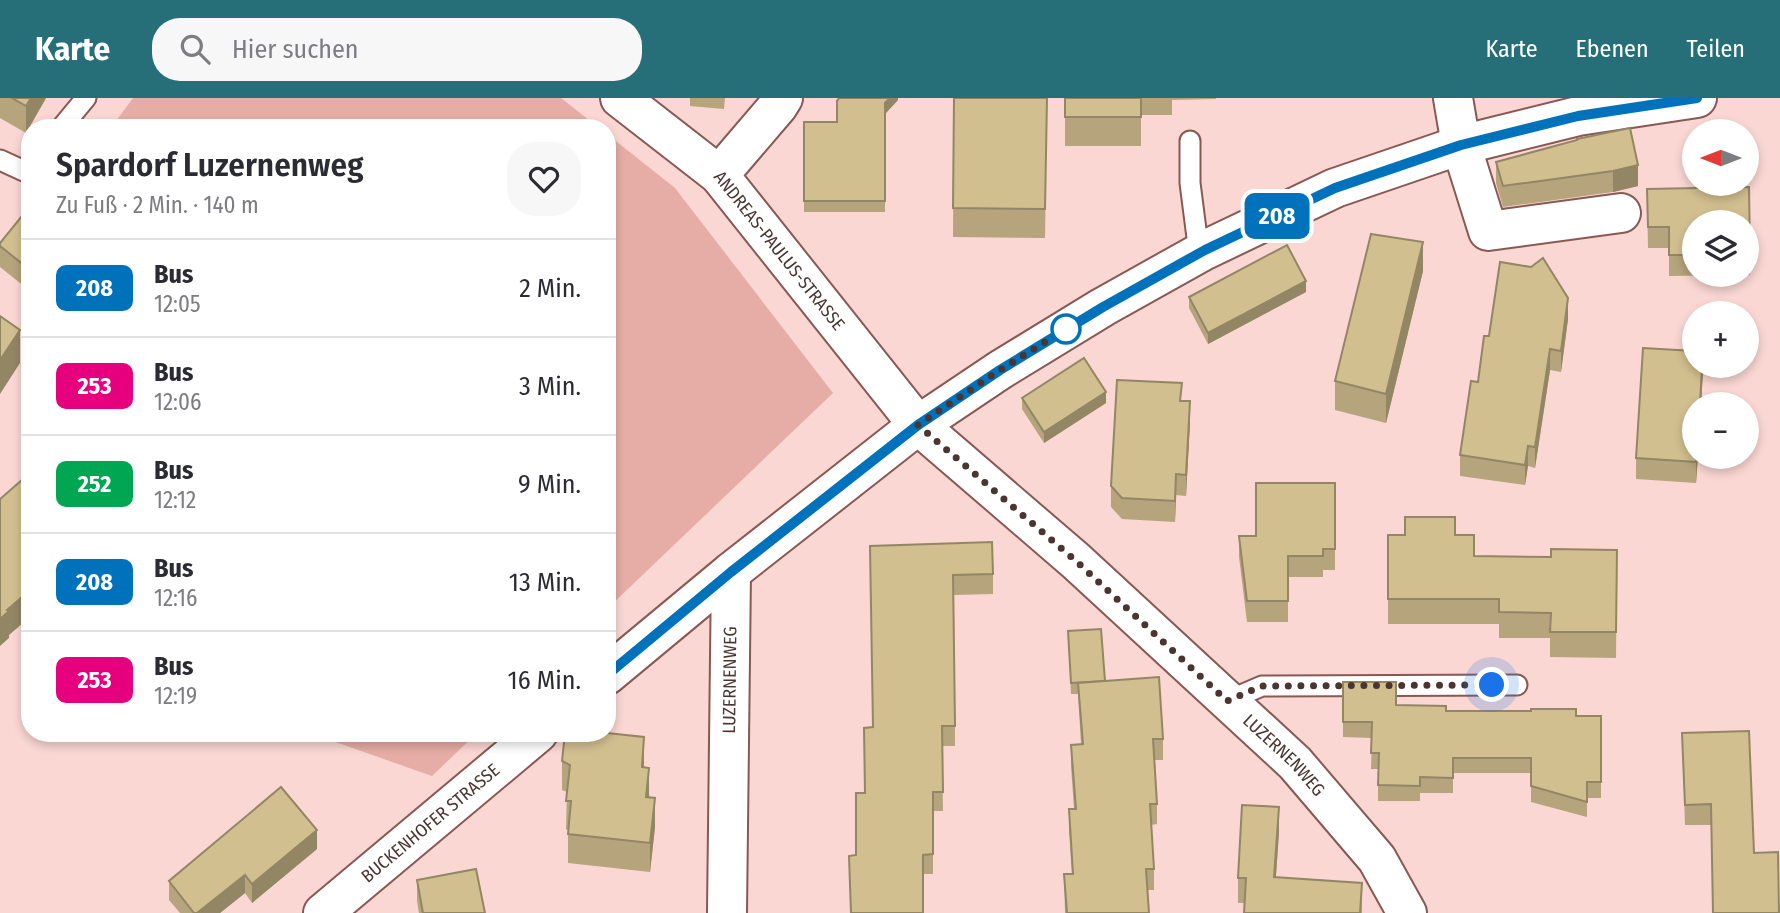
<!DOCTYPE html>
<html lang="de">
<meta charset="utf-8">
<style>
body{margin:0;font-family:"Fira Sans Condensed",sans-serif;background:#f7f7f7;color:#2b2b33;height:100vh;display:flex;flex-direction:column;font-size:26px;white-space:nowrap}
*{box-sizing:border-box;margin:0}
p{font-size:23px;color:#7c7c81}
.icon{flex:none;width:38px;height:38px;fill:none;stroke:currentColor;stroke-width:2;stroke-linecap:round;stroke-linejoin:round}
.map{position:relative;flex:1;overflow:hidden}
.panel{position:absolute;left:21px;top:21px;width:595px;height:623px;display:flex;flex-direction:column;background:#fff;border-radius:28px;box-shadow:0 4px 10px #0003}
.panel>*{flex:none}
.badge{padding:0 14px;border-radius:10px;font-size:24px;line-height:46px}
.needle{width:46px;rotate:270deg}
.fabs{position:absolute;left:1682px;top:21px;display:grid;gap:14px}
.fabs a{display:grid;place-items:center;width:77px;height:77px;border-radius:50%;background:#fff;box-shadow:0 4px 10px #0003;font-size:35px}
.you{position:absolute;width:35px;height:35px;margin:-18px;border:5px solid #fff;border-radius:50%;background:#1a73e8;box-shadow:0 0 0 10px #1a73e833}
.map>.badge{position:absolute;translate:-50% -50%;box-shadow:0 0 0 4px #fff}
.round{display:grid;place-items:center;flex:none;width:74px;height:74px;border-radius:28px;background:#f7f7f7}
.summary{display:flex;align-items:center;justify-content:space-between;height:119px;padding:0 35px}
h1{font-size:33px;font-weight:600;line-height:52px}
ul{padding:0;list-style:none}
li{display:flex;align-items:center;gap:21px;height:98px;padding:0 35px;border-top:2px solid #e1e1e2}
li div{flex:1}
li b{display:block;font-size:26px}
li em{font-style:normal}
li .badge{min-width:77px;font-weight:700;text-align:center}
header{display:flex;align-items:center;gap:42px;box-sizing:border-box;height:98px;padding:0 35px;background:#266f79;color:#fff}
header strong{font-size:33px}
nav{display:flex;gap:38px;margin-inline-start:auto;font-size:24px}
.search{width:490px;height:63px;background:#f7f7f7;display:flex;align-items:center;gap:18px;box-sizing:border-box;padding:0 24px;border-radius:28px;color:#7c7c81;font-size:26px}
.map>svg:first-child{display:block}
.green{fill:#e5ada5}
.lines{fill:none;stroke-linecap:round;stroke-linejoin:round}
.service-casing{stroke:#895852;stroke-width:23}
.minor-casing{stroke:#895852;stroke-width:42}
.tertiary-casing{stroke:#895852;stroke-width:42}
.service{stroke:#fff;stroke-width:19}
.minor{stroke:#fff;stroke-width:38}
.tertiary{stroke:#fff;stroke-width:38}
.wall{fill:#b5a47c}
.shaded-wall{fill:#938665}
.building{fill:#d2bf90;stroke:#938665;stroke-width:2}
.line-casing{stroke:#fff;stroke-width:16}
.line{stroke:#0072bc;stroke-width:10}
.walk{stroke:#4b3531;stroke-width:7;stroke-dasharray:0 12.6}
.stop-dot{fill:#fff;stroke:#0072bc;stroke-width:3.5}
.labels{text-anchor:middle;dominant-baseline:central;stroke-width:6;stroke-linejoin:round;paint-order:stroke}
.street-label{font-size:18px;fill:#4b3531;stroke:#ffe7e4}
</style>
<header>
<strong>Karte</strong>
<div class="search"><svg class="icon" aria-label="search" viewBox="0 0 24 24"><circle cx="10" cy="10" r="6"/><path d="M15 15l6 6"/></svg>Hier suchen</div>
<nav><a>Karte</a><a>Ebenen</a><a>Teilen</a></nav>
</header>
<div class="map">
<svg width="1780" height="815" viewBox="0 0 1780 815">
<rect width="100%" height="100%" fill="#fad7d2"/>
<g class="green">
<polygon points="133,0 561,0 599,30 111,30"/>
<polygon points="607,36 675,90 833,295 607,511"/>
<polygon points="319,635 477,635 432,678 327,641"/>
</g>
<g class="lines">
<g class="service-casing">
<g id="service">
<polyline points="61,30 86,0"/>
<polyline points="1190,43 1190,85 1199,155"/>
<polyline points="0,62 24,73 30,66"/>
<polyline points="1227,603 1262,588 1517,587"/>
</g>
</g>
<g class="minor-casing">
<g id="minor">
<path id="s1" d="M620 0 719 77 918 327 1076 463 1295 665 1377 761 1407 815"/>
<polyline points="1453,0 1461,47 1488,133 1621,115"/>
<polyline points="719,77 778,8 783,0"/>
</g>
</g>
<g class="tertiary-casing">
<g id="tertiary">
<polyline points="607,577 731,474 918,327 1000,272 1103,209 1205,152 1335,90 1461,47 1578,18 1697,0"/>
<path id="s2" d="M323 815 538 635"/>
<path id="s3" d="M727 815 731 474"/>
</g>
</g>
<use href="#service" class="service"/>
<use href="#minor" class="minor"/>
<use href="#tertiary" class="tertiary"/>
</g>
<g class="wall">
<polygon points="0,0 46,0 26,35 0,20"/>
<polygon points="690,0 725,0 724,11 690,8"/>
<polygon points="898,0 898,2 885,16 885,114 804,114 804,24 837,24"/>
<polygon points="954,0 1047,0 1045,140 953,139"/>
<polygon points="1065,0 1216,0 1216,1 1172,2 1172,17 1141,17 1141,48 1065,48"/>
<polygon points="1577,42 1638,88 1613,94 1503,109 1496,85 1496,64"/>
<polygon points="1749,89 1750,177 1746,177 1746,124 1694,124 1694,177 1742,177 1669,178 1669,150 1648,150 1647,91"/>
<polygon points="30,108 30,193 0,169 0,145"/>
<polygon points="1423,173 1386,325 1335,312 1335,283"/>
<polygon points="1306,194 1208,246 1189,210 1189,199"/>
<polygon points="1568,221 1561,274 1550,272 1535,370 1528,368 1525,387 1460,378 1460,357 1489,238"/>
<polygon points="1703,268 1696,385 1636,381 1636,360"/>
<polygon points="1022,300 1106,305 1044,345 1022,311"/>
<polygon points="1182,303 1190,324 1186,398 1176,397 1175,424 1122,421 1111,409 1111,388"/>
<polygon points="1335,385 1335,472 1323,472 1323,479 1288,479 1288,524 1247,524 1239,459 1239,438 1256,438"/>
<polygon points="1388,437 1455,437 1474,458 1551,459 1617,452 1616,560 1550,559 1550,540 1499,540 1499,526 1388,526"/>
<polygon points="870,448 993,476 993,496 954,497 955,648 942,648 943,713 933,713 933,776 923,776 923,815 851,815 849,758 856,757 873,629"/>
<polygon points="1068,533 1105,583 1163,641 1163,662 1155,662 1157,706 1157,726 1151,727 1154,771 1154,792 1147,792 1149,815 1065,815 1064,776 1072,776 1069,732 1069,711 1074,711 1071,668 1071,647 1081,646 1078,596 1071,596"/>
<polygon points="1343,584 1396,607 1446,613 1601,618 1601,700 1587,700 1587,719 1531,704 1531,675 1453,675 1453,695 1420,695 1420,703 1378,703 1378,671 1371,671 1372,640 1343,639"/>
<polygon points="1682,635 1754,755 1711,727 1685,727"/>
<polygon points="562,663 644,669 655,729 650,774 568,765 568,732 566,731 567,694 562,692"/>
<polygon points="1279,734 1276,779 1362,785 1362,815 1244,815 1244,805 1238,805 1238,780"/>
<polygon points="317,751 252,805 245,795 220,815 180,815 169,802 169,783"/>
<polygon points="417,782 485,815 419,815 417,803"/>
</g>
<g class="shaded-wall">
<polygon points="31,0 46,0 26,35 26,8"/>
<polygon points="890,0 898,0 898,2 885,16 885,5"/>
<polygon points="1638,67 1638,88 1613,94 1613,73"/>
<polygon points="1423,144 1423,173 1386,325 1386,296"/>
<polygon points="1306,183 1306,194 1208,246 1208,235"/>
<polygon points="1568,200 1568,221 1561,274 1561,253"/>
<polygon points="20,232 20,265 0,296 0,262"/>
<polygon points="1550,251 1550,272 1535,370 1535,349"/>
<polygon points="1702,268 1703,275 1701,306 1700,306"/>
<polygon points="1106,294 1106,305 1044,345 1044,334"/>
<polygon points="1190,303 1190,324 1186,398 1186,377"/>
<polygon points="1528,348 1528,368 1525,387 1525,367"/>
<polygon points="1697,359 1698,359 1696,385 1696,364"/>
<polygon points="1176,376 1176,397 1175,424 1175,403"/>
<polygon points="30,492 30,519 9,537 9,540 0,548 0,521 7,512"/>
<polygon points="644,639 644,668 642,698 642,669"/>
<polygon points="649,670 649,699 646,728 646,699"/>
<polygon points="655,700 655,729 650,774 650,745"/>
<polygon points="1279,709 1279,734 1274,804 1274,779"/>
<polygon points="317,732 317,751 252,805 252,786"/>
<polygon points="245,777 245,795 220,815 197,815"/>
</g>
<g class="building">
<polygon points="12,0 31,0 26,8"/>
<polygon points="839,0 890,0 885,5 885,103 804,103 804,24 837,24 837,3"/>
<polygon points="954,0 1047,0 1045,111 953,110"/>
<rect x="1065" y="0" width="76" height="19"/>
<polygon points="1630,30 1638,67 1613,73 1503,88 1496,64 1577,42 1577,41"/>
<polygon points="1749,89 1750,156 1746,156 1746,124 1694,124 1694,157 1669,157 1669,129 1648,129 1647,91"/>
<polygon points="30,108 30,172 0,148 0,145"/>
<polygon points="1371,136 1423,144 1386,296 1335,283"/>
<polygon points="1287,147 1306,183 1208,235 1189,199"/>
<polygon points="1543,160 1568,200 1561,253 1550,251 1535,349 1528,348 1525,367 1460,357 1471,283 1478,284 1484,238 1489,238 1500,164 1531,169"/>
<polygon points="0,218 20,232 0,262"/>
<polygon points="1643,250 1694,253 1694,268 1702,268 1700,306 1694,306 1694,359 1697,359 1696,364 1636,360"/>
<polygon points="1084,260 1106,294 1044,334 1022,300"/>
<polygon points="1117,282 1182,285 1180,303 1190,303 1186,377 1176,376 1175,403 1122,400 1111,388"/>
<polygon points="30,375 30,492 7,512 9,513 0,521 0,401"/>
<polygon points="1256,385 1335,385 1335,451 1323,451 1323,458 1288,458 1288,503 1247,503 1239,438 1256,438"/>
<polygon points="1405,419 1455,419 1455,437 1474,437 1474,458 1551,459 1551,451 1617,452 1616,534 1550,534 1551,515 1499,514 1499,501 1388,501 1388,437 1405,437"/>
<polygon points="992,444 993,476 953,477 955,628 942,628 943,694 933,694 933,756 923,757 923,815 851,815 849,758 856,757 856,695 865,695 864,630 873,629 870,448"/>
<polygon points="1101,531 1105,583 1071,585 1068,533"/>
<polygon points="1159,579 1163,641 1153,641 1157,706 1150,706 1154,771 1146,771 1149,815 1067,815 1064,776 1073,776 1069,711 1076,711 1071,647 1083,646 1078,585"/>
<polygon points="1343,584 1396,584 1396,607 1446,608 1446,613 1531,613 1531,611 1576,611 1576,618 1601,618 1601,684 1587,684 1587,704 1531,688 1531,660 1453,660 1453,680 1420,679 1420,688 1378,687 1379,655 1371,655 1372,624 1343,624"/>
<polygon points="1749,633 1754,755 1778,754 1779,815 1713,815 1711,706 1685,707 1682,635"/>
<polygon points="565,635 607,635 644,639 642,669 649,670 646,699 655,700 650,745 568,736 571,703 566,703 570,667 562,663"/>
<polygon points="281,689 317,732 252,786 245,777 197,815 194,815 169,783"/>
<polygon points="1242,707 1279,709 1274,779 1362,785 1360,815 1244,815 1246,780 1238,780"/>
<polygon points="476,771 485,815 423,815 417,782"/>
</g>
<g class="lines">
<g class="line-casing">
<polyline id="line" points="607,577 731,474 918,327 1000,272 1103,209 1205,152 1335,90 1461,47 1578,18 1697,0"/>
</g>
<use href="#line" class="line"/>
<polyline class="walk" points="1066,231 1000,272 918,327 1076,463 1227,603 1262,588 1492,587"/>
</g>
<circle class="stop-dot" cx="1066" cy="231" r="14"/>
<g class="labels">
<g class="street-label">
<text stroke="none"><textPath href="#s1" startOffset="222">ANDREAS-PAULUS-STRASSE</textPath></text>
<text stroke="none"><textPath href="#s3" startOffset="233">LUZERNENWEG</textPath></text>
<text stroke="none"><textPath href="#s1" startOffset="938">LUZERNENWEG</textPath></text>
<text stroke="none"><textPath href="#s2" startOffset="140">BUCKENHOFER STRASSE</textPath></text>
</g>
</g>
</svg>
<div class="fabs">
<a><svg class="needle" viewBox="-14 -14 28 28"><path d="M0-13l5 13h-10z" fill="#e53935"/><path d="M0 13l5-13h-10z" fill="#7c7c81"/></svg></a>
<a><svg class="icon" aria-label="layers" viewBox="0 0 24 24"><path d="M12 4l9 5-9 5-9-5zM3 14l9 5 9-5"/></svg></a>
<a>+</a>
<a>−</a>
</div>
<div class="you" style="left:1492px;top:587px"></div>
<b class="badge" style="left:1277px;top:118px;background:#0072bc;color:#fff">208</b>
<section class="panel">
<div class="summary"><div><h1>Spardorf Luzernenweg</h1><p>Zu Fuß · 2 Min. · 140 m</p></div><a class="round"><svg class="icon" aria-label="heart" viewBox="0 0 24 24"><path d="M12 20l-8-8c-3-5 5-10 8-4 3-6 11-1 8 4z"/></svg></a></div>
<ul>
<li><span class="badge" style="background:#0072bc;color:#fff">208</span><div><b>Bus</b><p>12:05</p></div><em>2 Min.</em></li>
<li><span class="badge" style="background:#e6007e;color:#fff">253</span><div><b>Bus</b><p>12:06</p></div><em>3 Min.</em></li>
<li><span class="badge" style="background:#00a651;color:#fff">252</span><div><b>Bus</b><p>12:12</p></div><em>9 Min.</em></li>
<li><span class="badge" style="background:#0072bc;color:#fff">208</span><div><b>Bus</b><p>12:16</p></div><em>13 Min.</em></li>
<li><span class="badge" style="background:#e6007e;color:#fff">253</span><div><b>Bus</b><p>12:19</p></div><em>16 Min.</em></li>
</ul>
</section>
</div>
